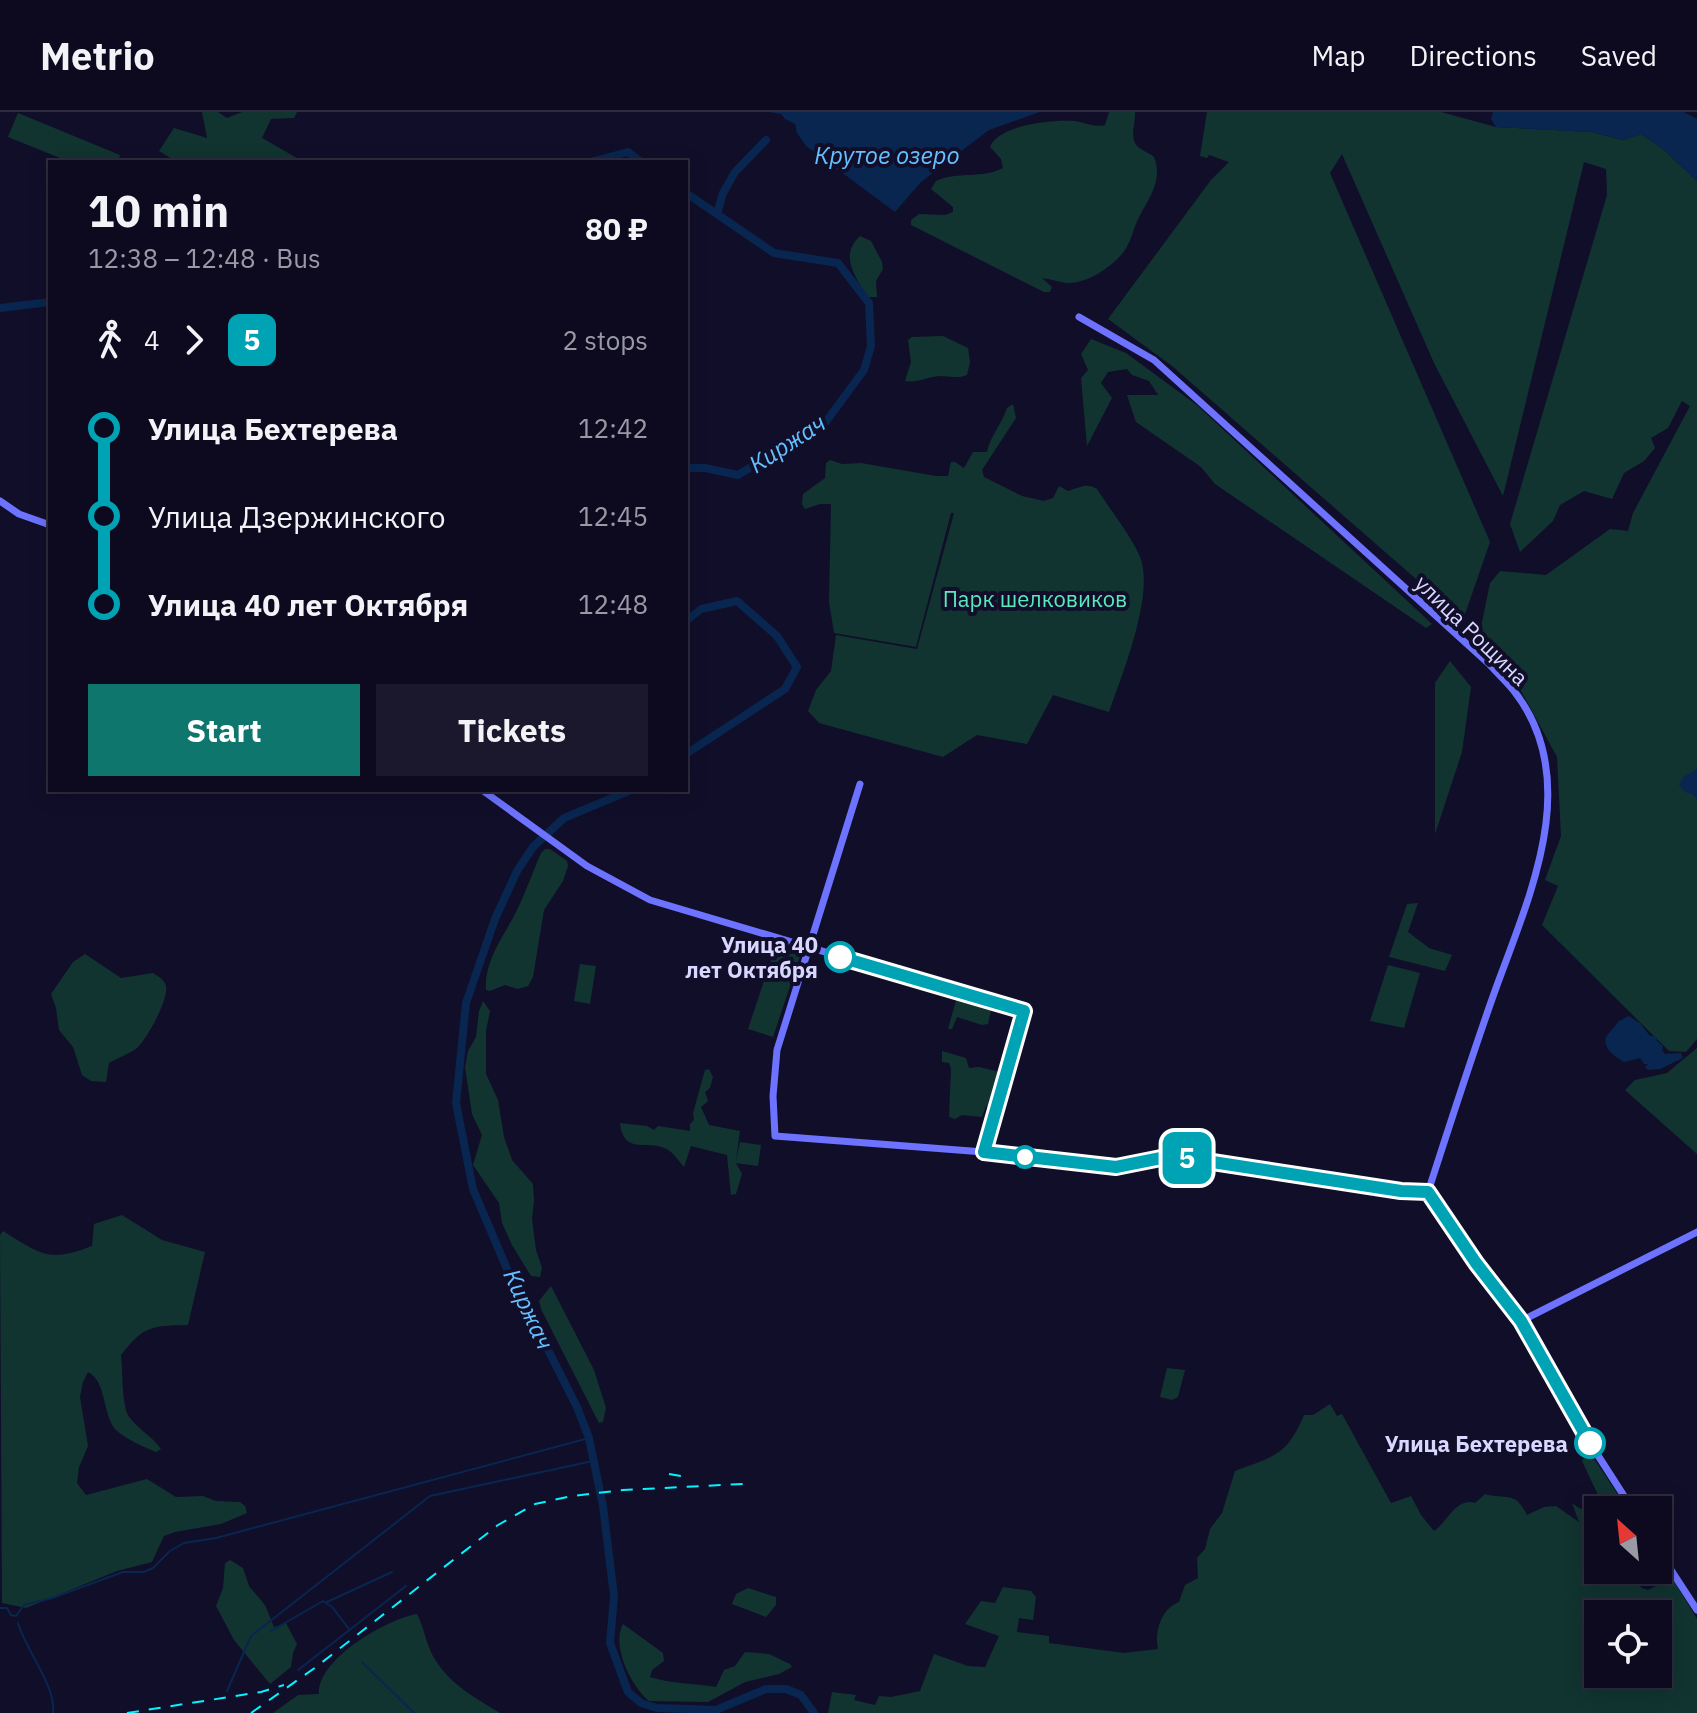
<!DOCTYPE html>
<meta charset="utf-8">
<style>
body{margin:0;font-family:"IBM Plex Sans",sans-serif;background:#1b182d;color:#f1f3f6;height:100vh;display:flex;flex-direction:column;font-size:30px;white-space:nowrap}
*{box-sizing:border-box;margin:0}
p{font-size:26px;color:#9a9aa5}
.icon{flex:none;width:44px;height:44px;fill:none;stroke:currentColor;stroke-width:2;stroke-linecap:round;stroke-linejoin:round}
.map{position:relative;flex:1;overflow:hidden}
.side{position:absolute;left:48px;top:48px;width:640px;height:632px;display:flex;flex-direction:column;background:#0d0a20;border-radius:0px;box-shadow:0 4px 20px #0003,0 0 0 2px #2d2b3e}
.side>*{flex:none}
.badge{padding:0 16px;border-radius:12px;font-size:28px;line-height:52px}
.needle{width:52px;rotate:333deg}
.tools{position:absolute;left:1584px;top:1384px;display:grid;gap:16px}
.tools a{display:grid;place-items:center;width:88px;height:88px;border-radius:0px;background:#0d0a20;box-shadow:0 4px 20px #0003,0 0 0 2px #2d2b3e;font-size:40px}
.map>.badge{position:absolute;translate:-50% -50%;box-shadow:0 0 0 4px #fff}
.legs{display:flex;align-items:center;gap:12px;height:88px;padding:0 40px;font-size:26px}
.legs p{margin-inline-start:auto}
.head{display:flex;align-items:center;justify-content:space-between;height:136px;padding:0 40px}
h1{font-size:44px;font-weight:700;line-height:60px}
.primary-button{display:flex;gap:16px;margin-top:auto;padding:16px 40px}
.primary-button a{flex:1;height:92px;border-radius:0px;background:#0f766e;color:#fff;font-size:32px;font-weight:700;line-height:92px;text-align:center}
.primary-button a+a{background:#1b182d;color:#f1f3f6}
ul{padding:0 40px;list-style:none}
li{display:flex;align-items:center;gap:28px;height:88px;font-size:30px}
li i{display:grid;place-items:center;width:12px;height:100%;margin:0 10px;background:currentColor}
li i::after{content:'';width:20px;height:20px;margin:-10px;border:6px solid;border-radius:50%;background:#0d0a20}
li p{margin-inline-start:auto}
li:first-child i{background:linear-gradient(#0000 50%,currentColor 0)}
li:last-child i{background:linear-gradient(currentColor 50%,#0000 0)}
header{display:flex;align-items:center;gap:48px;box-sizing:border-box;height:112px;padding:0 40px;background:#0d0a20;border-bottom:2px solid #2d2b3e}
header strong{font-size:38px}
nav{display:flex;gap:44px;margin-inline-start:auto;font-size:28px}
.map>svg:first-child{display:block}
.green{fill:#113431;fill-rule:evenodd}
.water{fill:#08264f}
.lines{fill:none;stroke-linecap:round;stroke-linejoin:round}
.stream{stroke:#08264f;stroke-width:2}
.river{stroke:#08264f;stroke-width:8}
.secondary{stroke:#6e73ff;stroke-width:7}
.rail{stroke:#03f5ff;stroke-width:2;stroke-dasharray:12 10;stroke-linecap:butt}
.line-1-casing{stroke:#fff;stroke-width:18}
.line-1{stroke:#00a3b4;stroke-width:12}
.stop-1-dot{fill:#fff;stroke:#00a3b4;stroke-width:4}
.labels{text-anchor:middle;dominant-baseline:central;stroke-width:8;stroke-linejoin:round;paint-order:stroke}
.park-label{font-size:22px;fill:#59e9bd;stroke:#110e2a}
.street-label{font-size:22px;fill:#d9d7ff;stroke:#110e2a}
.stop-label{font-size:22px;font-weight:bold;fill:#d9d7ff;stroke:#110e2a;text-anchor:end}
.water-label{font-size:24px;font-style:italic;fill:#65c1ff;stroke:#110e2a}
</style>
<header>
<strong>Metrio</strong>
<nav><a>Map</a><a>Directions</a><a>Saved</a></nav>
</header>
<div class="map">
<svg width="1697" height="1601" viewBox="0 0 1697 1601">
<rect width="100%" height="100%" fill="#110e2a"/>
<g class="green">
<polygon points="202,0 218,0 227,6 242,0 297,0 294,6 271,7 262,26 304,50 177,50 159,39 174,16 207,26"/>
<path d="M1109 0H1135C1136 11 1129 24 1137 34 1142 39 1150 41 1154 45 1163 67 1150 85 1140 103 1134 114 1132 127 1125 138 1114 154 1087 172 1067 171 1058 170 1051 167 1042 166L1052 175 1050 180H1044L911 113V108L919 102 945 103 953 100V95L931 77 936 69C958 59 982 67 1003 56L1001 47 990 35C998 13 1053 7 1074 9 1085 10 1094 16 1105 13Z"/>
<polygon points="1207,0 1441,0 1496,15 1591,20 1623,28 1641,22 1663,37 1697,69 1697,927 1686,940 1669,939 1542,813 1558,774 1545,768 1561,724 1557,645 1520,577 1480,520 1490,471 1500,459 1546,463 1610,417 1628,419 1633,401 1690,294 1682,289 1668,316 1651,326 1655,336 1644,349 1624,361 1612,387 1584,379 1560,393 1553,409 1520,440 1510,412 1607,83 1606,57 1584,50 1503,384 1434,251 1342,42 1330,61 1490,430 1463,508 1172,254 1108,207 1211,68 1229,50 1209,43 1207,46 1200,44"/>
<polygon points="18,1 120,43 118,50 70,50 8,25"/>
<path d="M860 124 871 129 882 150 883 157 876 169 877 185H867C857 166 838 144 860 124Z"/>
<path d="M943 224 968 236 970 250 967 263C957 267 950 264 939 264 928 265 917 271 905 269L911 250 908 228 912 225Z"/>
<polygon points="1091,227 1126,241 1198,294 1432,512 1426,516 1215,372 1201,355 1136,310 1127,283 1158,283 1149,269 1132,263 1127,257 1108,260 1101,271 1112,286 1087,334 1081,266 1088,258 1081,242"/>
<path d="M1013 292 1016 306 982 358 984 365 1022 384 1044 389 1053 386 1059 374 1068 379C1079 376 1086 370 1097 377 1110 398 1131 423 1140 445 1155 482 1122 563 1109 600L1053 583 1027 632 977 623 943 645 819 611 808 599 816 578 831 559 836 523 917 537 954 401H951L916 535 834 521 829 490 831 392H820L805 397 802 392 803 382 825 366 826 351 830 348 842 352 861 351 936 364H948L951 350H955L964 356 973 340H987C990 324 1002 312 1007 296Z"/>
<polygon points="1450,549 1471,575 1462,640 1435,722 1435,571"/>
<path d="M545 737H550L567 749 568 754 563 769 544 798 533 865 528 874 518 877 505 873 490 879 486 878C484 852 501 827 513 806 524 785 532 762 541 741Z"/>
<polygon points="1418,791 1408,820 1429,836 1452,843 1445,859 1389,845 1407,792"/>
<polygon points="776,833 801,841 773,925 748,917"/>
<path d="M85 842 121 866 153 861C159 865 164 867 166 874 169 887 147 927 137 936 129 942 117 946 109 951L106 970 91 969 82 963 73 935 59 918 56 896 51 882 73 850Z"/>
<polygon points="580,852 596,854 590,892 574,889"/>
<polygon points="1388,853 1420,861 1404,916 1370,909"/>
<polygon points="957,885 989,895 991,898 988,912 982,913 957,905 952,917 948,917"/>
<polygon points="483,889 490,899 486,919 486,962 498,988 504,1025 512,1048 533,1072 534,1088 532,1107 536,1138 542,1156 540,1165 531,1164 512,1133 502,1111 499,1091 473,1053 482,1023 472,1002 465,955 468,939 476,925 479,899"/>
<polygon points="1697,936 1697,1042 1625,978 1635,968 1667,961"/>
<polygon points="942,939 966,946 969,956 979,955 1000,960 991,999 986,994 982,1005 962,1003 955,1007 949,1005 951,957 949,951 942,950"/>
<path d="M709 957 713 965 710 976 705 980 708 989 701 995 709 1013 740 1019 736 1049 740 1030 761 1033 758 1054 736 1051 742 1062 736 1082 731 1083 727 1043 691 1034 684 1055C680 1051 676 1044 671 1040 653 1024 624 1047 620 1011L647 1014 654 1018 658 1014 690 1019V1012L694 1008 693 1001 705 958Z"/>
<path d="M122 1103 162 1128 205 1140 188 1213C152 1214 144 1213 121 1243 123 1257 121 1296 130 1306 139 1318 152 1324 161 1337L156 1340C144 1335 125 1327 116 1318 102 1303 107 1269 88 1260L83 1270 80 1285 88 1334 79 1355 77 1371 86 1383 147 1367 176 1385 203 1384 216 1389 240 1390 245 1394 247 1401 221 1412 175 1420 164 1424 152 1450 117 1459 26 1496 2 1491 0 1123 3 1119C40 1142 49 1151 92 1134L94 1112Z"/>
<polygon points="551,1174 594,1258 606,1296 603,1310 599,1311 542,1199 539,1189"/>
<polygon points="1167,1256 1185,1258 1178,1285 1172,1288 1160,1285"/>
<path d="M1330 1292 1337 1304 1342 1302 1391 1391 1411 1384 1421 1403 1434 1419C1447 1411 1456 1385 1475 1391L1485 1382C1506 1388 1515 1378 1527 1403L1544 1395 1556 1394 1579 1410 1572 1391 1579 1396 1588 1398 1599 1385 1582 1349 1586 1344 1595 1348 1628 1398H1598V1458H1623L1642 1476 1648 1478 1672 1466 1697 1507V1601H828L832 1580 856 1583 854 1588 875 1593 879 1584 891 1585 920 1579 934 1542 968 1554 985 1555 999 1524 965 1512 981 1489 995 1491 1003 1475 1031 1479 1036 1485 1033 1508 1019 1506 1017 1520 1049 1524V1531L1124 1541 1158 1537C1154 1519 1162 1496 1179 1490L1185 1473 1198 1466 1197 1446 1205 1437 1210 1417 1222 1401 1235 1359C1274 1344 1287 1344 1304 1303H1313ZM1598 1502H1658V1562H1598Z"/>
<polygon points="230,1448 243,1456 249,1474 265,1493 274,1515 286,1511 297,1532 293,1541 291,1555 270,1572 234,1528 216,1494 223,1476 225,1451"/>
<polygon points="748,1476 776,1485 776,1493 766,1505 732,1492 736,1482"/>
<path d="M417 1502C425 1517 426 1535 436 1549 451 1573 477 1587 500 1601H273L298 1583 319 1582C317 1547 387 1507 417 1502Z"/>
<path d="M623 1512 663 1541 664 1549 652 1558 650 1565C672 1572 693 1571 716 1575L724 1558 735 1554 745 1540 769 1542 790 1552 792 1555 779 1562 745 1570 708 1590 649 1589C631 1574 611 1534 623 1512Z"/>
</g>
<g class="water">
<polygon points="769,0 1040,0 989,18 921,70 895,100 806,34 797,21 795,12 785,7 781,2"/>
<polygon points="1493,0 1684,0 1697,7 1697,69 1663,37 1641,22 1623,28 1591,20 1496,15 1491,7"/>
<polygon points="1697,657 1697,687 1692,682 1685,680 1679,673 1683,665"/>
<path d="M1629 904 1640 911 1650 924H1656L1657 929 1663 934 1662 938 1665 942 1681 941 1683 946 1660 957 1648 958 1645 955 1648 952H1644L1640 946 1624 950C1615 944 1603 938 1606 925L1619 909Z"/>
</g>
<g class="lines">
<g class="stream">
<polyline points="327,1490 392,1460"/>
<polyline points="0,1496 7,1496 11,1503 16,1504 24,1493 52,1486 123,1460 144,1460 153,1456 170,1439 184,1431 216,1426 589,1326"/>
<path d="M18 1511C26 1539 56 1573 53 1601"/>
<polyline points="271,1519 323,1489 332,1495 349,1517"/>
<polyline points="362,1550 414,1601"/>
<polyline points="298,1558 406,1474"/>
<polyline points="227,1579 251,1524 430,1384 593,1349"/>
</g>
<g class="river">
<polyline points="590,50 628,40 641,50"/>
<polyline points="686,81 774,141 838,151 869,191 871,234 864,258 825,311 738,363 705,356 686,356"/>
<polyline points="717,102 723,81 735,60 766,28"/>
<polyline points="0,196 50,190"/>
<polyline points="686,509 701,497 737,489 777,524 797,555 785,577 686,642"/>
<polyline points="631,678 564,706 533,735 517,759 495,807 466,891 456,991 473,1077 507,1157 577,1295 589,1326 603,1394 614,1484 610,1531 628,1580 641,1591 657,1596 716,1598 766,1577 786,1577 801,1583 814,1601"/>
</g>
<g class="secondary">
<path d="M1079 205 1154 248 1489 552C1497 561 1506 569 1514 579 1584 668 1529 785 1496 876 1472 943 1450 1012 1428 1080"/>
<polyline points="0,389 19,402 50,413"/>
<polyline points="860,672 777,938 773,984 775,1024 984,1040 1116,1055 1161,1046 1180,1045 1401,1079 1428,1080"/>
<polyline points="482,678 587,754 650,788 1024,899 984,1040"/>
<polyline points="1428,1080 1476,1151 1521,1209 1590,1331 1633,1398"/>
<polyline points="1521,1209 1697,1120"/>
<polyline points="1658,1438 1697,1498"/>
</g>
<g class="rail">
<polyline points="669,1362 681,1364"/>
<polyline points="127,1601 261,1580 284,1573"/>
<polyline points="251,1601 316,1555 498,1413 535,1392 572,1384 623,1378 743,1372"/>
</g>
</g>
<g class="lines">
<g class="line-1-casing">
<polyline id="line-1" points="840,845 1024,899 984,1040 1116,1055 1161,1046 1180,1045 1401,1079 1428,1080 1476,1151 1521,1209 1590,1331"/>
</g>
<use href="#line-1" class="line-1"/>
</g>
<g class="stop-1-dot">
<circle cx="840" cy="845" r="14"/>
<circle cx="1025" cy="1045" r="10"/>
<circle cx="1590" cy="1331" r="14"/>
</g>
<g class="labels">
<g class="park-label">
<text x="1035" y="486">Парк шелковиков</text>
</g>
<g class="street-label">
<text transform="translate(1472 518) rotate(44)">улица Рощина</text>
</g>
<g class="stop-label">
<text x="818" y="832">Улица 40<tspan x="818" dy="25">лет Октября</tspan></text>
<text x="1568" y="1331">Улица Бехтерева</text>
</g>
<g class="water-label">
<text x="887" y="43">Крутое озеро</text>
<text transform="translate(787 331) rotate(-33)">Киржач</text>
<text transform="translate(529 1197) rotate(65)">Киржач</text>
</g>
</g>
</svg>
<div class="tools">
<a><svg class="needle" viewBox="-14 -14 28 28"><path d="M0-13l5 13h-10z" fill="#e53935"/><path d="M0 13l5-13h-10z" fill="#9a9aa5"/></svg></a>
<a><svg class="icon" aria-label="locate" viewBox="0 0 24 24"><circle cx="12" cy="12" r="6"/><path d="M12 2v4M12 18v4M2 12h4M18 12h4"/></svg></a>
</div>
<b class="badge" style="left:1187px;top:1046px;background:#00a3b4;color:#fff">5</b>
<section class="side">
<div class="head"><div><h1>10 min</h1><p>12:38 – 12:48 · Bus</p></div><b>80 ₽</b></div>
<div class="legs"><svg class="icon" aria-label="walk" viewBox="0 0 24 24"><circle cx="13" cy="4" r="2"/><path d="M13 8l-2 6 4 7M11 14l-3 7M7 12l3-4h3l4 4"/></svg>4<svg class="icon" aria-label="forward" viewBox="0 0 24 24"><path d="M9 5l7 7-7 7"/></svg><b class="badge" style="background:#00a3b4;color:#fff">5</b><p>2 stops</p></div>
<ul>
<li><i style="color:#00a3b4"></i><b>Улица Бехтерева</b><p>12:42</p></li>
<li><i style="color:#00a3b4"></i><span>Улица Дзержинского</span><p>12:45</p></li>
<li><i style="color:#00a3b4"></i><b>Улица 40 лет Октября</b><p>12:48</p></li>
</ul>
<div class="primary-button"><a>Start</a><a>Tickets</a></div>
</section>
</div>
